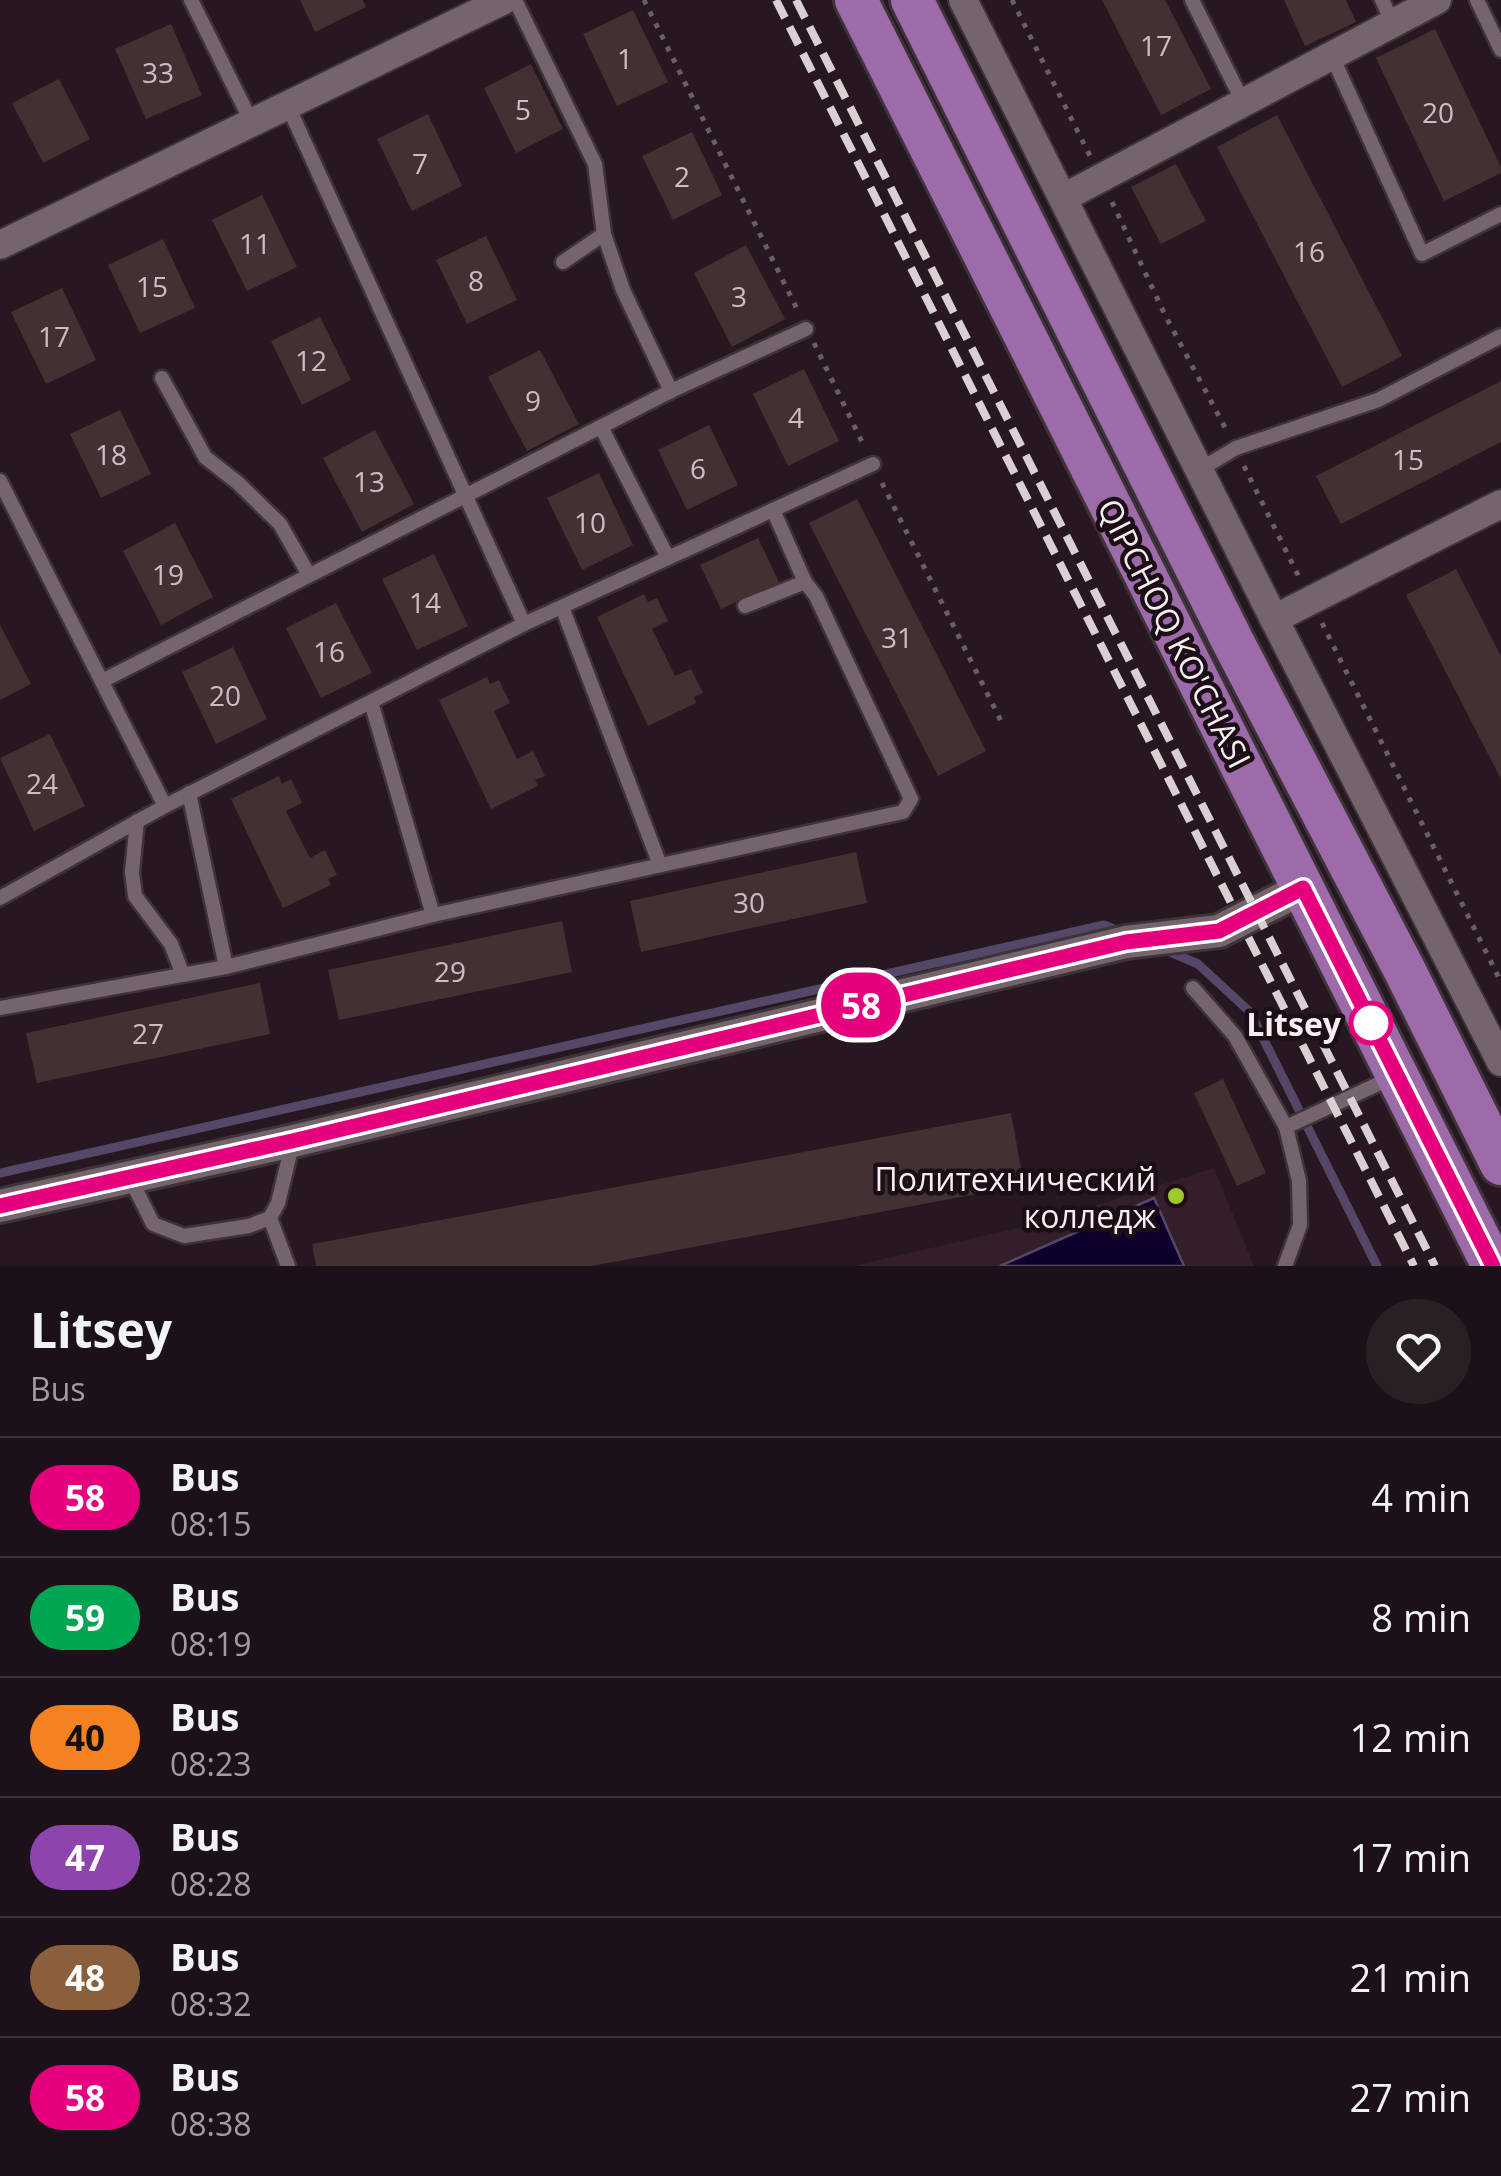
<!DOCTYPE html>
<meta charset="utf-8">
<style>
body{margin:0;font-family:"Open Sans",sans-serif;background:#291f25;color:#f1f3f6;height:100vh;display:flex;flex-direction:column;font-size:38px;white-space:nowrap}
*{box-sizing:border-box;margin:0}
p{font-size:32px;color:#a09da2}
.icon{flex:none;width:55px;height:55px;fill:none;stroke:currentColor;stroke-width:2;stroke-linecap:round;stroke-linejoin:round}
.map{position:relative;height:1266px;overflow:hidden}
.side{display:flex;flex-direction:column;background:#1c1118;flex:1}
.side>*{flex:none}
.badge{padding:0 20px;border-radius:32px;font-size:35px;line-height:65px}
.map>.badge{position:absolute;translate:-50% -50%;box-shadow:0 0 0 5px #fff}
.round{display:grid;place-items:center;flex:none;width:105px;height:105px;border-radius:52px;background:#291f25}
.headline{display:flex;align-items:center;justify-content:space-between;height:170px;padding:0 30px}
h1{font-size:48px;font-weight:700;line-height:75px}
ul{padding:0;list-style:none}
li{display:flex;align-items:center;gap:30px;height:120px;padding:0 30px;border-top:2px solid #3a3137}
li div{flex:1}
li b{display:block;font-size:38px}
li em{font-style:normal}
li .badge{min-width:110px;font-weight:700;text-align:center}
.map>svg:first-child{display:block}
.built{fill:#331e2a}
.water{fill:#0e002d;stroke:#544768;stroke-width:2.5}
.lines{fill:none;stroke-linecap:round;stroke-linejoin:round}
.stream{stroke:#544768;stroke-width:9}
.building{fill:#433032}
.service-casing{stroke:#3d3338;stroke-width:19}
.minor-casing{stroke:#3d3338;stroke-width:32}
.tertiary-casing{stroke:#3d3338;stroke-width:38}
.primary-casing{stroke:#3d3338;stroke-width:48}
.path{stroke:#6b5e65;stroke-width:5;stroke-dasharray:5 8;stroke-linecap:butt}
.service{stroke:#75636d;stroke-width:14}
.minor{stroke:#75636d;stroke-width:28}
.tertiary{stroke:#75636d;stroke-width:32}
.primary{stroke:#9d6aaa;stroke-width:42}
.rail{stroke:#dacfd5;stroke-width:8;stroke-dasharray:20 10;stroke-linecap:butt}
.line-casing{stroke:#fff;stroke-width:22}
.line{stroke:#e6007e;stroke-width:15}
.stop-dot{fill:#fff;stroke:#e6007e;stroke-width:5}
.poi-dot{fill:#9fca2d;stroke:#1c0e16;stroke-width:4}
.labels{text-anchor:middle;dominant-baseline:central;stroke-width:9;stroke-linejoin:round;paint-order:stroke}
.number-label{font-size:28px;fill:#cabec2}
.street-label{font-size:32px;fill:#f7edf2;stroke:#1c0e16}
.stop-label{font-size:32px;font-weight:bold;fill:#f7edf2;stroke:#1c0e16;text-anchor:end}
.poi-label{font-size:32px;fill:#f7edf2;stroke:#1c0e16;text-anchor:end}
</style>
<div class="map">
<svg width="1501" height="1266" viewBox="0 0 1501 1266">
<rect width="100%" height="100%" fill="#261720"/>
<polygon class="built" points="1214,1168 1254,1266 853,1266 1040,1223"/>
<polygon class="water" points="1154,1198 1184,1266 1000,1266"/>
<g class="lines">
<g class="stream">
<polyline points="1161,948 1198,964 1250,1012 1377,1266"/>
<polyline points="0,1173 1104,925 1123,933"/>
</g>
</g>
<g class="building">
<polygon points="300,0 363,0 366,7 315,32"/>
<polygon points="1102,0 1165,0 1211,89 1161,115"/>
<polygon points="1284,0 1346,0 1356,22 1305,46"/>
<polygon points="633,10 668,82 617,106 583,34"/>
<polygon points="171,24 202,95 146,119 115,49"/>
<polygon points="1435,29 1501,167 1501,173 1444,201 1376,58"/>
<polygon points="531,64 563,129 516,153 484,88"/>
<polygon points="59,79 90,139 43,163 12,103"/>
<polygon points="428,114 462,186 412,211 377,139"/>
<polygon points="1277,115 1402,356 1342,387 1217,147"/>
<polygon points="692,132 722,195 673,220 642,156"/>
<polygon points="1176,164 1206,221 1161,244 1131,187"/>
<polygon points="262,195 297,267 247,291 212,220"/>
<polygon points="486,236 517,300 467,324 436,260"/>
<polygon points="163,239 195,308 140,333 108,265"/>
<polygon points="746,245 785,319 732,347 694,273"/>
<polygon points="62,288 96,360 46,384 11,312"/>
<polygon points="320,317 351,380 302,405 271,341"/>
<polygon points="540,350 579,424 527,451 488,377"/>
<polygon points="804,369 839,441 788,466 753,394"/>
<polygon points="1501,381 1501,442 1341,524 1316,476"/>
<polygon points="120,410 151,474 101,498 70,434"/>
<polygon points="709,425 738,485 687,510 658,450"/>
<polygon points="375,430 414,504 362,532 323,458"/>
<polygon points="599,473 633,545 582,570 547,498"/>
<polygon points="857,499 986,751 938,776 809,523"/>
<polygon points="175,523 213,597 161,625 123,551"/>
<polygon points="758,538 779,582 721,609 700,565"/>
<polygon points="434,554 468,626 417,650 382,579"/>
<polygon points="1456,569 1501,656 1501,779 1406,595"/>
<polygon points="644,594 648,602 657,598 668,621 652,629 675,676 691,669 703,693 694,697 696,703 648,726 597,617"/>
<polygon points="336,603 372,673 321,698 286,628"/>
<polygon points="0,625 31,684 0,700"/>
<polygon points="233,647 267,719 216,744 182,672"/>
<polygon points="487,677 490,684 499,680 510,703 494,711 517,759 533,751 545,776 535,780 538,786 491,809 439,700"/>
<polygon points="50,734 85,806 34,831 0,758"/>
<polygon points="279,776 282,784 291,779 302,803 286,811 310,858 325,850 337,875 328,879 331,885 283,908 231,799"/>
<polygon points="856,852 867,903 641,952 630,901"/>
<polygon points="562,921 572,972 339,1020 328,970"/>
<polygon points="260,983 270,1034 37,1083 26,1033"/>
<polygon points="1223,1079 1266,1173 1237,1186 1194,1093"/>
<polygon points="1011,1113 1024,1185 592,1266 316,1266 312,1244"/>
</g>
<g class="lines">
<g class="service-casing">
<g id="service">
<polyline points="191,0 252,123"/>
<polyline points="515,0 595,164 604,234 623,290 671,391"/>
<polyline points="1192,0 1244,104"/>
<polyline points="1382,0 1393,23"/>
<polyline points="1477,0 1501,50"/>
<polyline points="1332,56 1422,254 1501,214"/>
<polyline points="288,106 524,624"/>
<polyline points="563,262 604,234"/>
<polyline points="162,378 205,457 238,483 280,524 309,575"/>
<polyline points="601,427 668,558"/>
<polyline points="1199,470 1236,448 1378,400 1501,336"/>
<polyline points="0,481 165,806 524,624 873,464"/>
<polyline points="773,510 805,582"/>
<polyline points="562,607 660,865"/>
<polyline points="102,681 671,391 806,329"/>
<polyline points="371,702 433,915"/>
<polyline points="189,793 226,967"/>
<polyline points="137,821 132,872 135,896 171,944 183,975"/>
<polyline points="0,898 165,806"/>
<polyline points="1193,988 1235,1036 1286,1127 1391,1078"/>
<polyline points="0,1008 226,967 433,915 903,812 911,799 816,596 805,582 745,606"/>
<polyline points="130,1178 153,1224 184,1236 249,1226 270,1218 278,1203 293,1141"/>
<polyline points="270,1218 288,1266"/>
<polyline points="1285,1266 1300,1225 1299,1181 1286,1127"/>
</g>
</g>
<g class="minor-casing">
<g id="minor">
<polyline points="963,0 1274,619 1501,1062"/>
<polyline points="1063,198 1437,0"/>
<polyline points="0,245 504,0"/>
<polyline points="1274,619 1501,504"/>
</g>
</g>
<g class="tertiary-casing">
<polyline id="tertiary" points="0,1206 293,1141 1126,942 1219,931 1303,888"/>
</g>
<g class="primary-casing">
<g id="primary">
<polyline points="856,0 1493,1266"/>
<polyline points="912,0 1233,642 1404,969 1501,1164"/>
</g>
</g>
<g class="path">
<polyline points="644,0 798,311"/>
<polyline points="1012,0 1090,156"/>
<polyline points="1112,202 1165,315 1228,433"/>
<polyline points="814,343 864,446"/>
<polyline points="1244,466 1299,577"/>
<polyline points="882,483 1003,725"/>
<polyline points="1322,623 1501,982"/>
</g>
<use href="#service" class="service"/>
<use href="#minor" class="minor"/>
<use href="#tertiary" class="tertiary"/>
<use href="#primary" class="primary"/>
<g class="rail">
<polyline points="776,0 1414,1266"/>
<polyline points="796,0 1435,1266"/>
</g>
</g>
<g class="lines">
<g class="line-casing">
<polyline id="line" points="0,1206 292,1141 1126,942 1219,931 1303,888 1493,1266"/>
</g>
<use href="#line" class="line"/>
</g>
<circle class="stop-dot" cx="1371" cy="1023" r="20"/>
<circle class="poi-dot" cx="1176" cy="1196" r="10"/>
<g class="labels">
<g class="number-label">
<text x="1156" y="45">17</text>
<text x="625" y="58">1</text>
<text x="158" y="72">33</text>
<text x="523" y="109">5</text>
<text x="1438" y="112">20</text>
<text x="420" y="163">7</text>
<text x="682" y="176">2</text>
<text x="255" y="243">11</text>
<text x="1309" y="251">16</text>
<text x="476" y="280">8</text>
<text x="152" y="286">15</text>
<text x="739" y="296">3</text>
<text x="54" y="336">17</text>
<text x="311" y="360">12</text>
<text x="533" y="400">9</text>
<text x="796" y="417">4</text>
<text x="111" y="454">18</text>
<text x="1408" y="459">15</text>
<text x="698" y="468">6</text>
<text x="369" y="481">13</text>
<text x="590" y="522">10</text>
<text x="168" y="574">19</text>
<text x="425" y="602">14</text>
<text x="897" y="637">31</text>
<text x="329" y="651">16</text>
<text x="225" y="695">20</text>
<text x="42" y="783">24</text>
<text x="749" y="902">30</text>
<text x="450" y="971">29</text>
<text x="148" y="1033">27</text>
</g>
<g class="street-label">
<text transform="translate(1175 633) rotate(63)">QIPCHOQ KO'CHASI</text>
</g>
<g class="stop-label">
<text x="1341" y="1023">Litsey</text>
</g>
<g class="poi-label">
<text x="1156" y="1178">Политехнический<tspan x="1156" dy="37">колледж</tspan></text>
</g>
</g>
</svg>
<b class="badge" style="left:861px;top:1005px;background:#e6007e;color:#fff">58</b>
</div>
<section class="side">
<div class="headline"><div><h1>Litsey</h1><p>Bus</p></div><a class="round"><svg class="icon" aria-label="heart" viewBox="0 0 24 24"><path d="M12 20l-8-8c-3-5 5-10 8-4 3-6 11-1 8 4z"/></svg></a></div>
<ul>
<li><span class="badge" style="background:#e6007e;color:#fff">58</span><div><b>Bus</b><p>08:15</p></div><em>4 min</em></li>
<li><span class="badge" style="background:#00a651;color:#fff">59</span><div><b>Bus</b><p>08:19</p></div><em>8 min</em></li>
<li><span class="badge" style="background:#f58220;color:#111">40</span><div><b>Bus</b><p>08:23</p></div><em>12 min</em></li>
<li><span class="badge" style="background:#8e44ad;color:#fff">47</span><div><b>Bus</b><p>08:28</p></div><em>17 min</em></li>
<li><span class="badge" style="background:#8b5e3c;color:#fff">48</span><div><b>Bus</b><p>08:32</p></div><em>21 min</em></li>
<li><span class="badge" style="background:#e6007e;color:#fff">58</span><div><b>Bus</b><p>08:38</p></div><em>27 min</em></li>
</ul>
</section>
